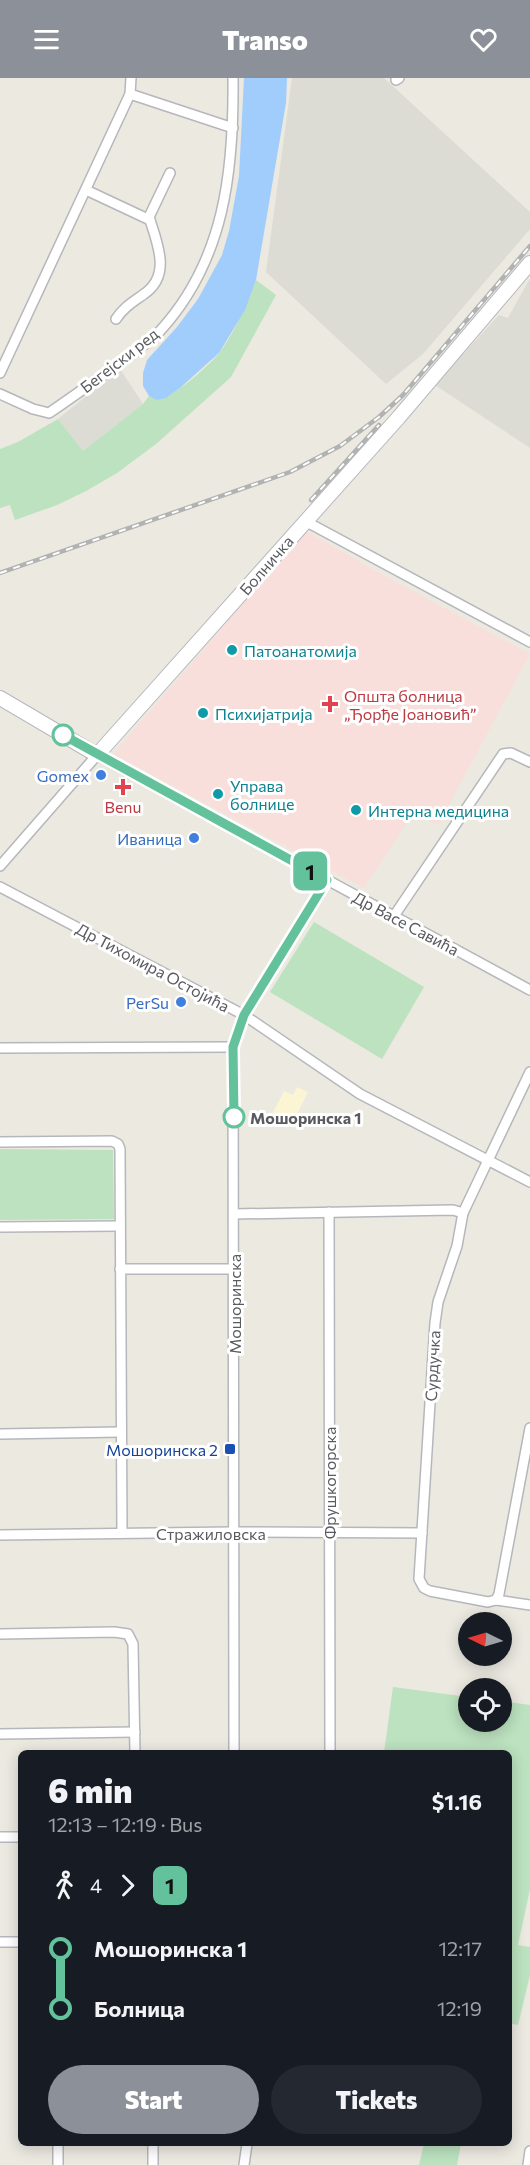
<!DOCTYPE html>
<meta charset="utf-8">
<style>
body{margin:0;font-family:Commissioner,sans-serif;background:#242831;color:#f1f3f6;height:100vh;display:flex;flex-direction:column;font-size:22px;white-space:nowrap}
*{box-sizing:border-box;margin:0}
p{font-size:20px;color:#9ea1a6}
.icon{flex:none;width:33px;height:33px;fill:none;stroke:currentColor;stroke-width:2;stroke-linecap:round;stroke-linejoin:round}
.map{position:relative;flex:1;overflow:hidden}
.side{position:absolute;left:18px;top:1672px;width:494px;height:396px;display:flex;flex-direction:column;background:#171b24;border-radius:9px;box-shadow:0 3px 15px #0003}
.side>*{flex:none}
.badge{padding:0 12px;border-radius:9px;font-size:21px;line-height:39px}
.needle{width:39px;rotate:275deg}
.buttons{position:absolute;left:458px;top:1534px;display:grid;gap:12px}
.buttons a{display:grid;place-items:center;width:54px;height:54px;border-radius:50%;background:#171b24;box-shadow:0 3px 15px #0003;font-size:30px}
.map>.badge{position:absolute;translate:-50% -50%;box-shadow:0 0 0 3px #fff}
.legs{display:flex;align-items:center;gap:9px;height:66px;padding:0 30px;font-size:20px}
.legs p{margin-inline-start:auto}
.overview{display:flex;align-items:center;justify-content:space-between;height:102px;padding:0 30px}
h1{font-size:33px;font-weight:800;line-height:45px}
.action{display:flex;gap:12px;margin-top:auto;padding:12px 30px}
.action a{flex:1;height:69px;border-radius:36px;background:#8c9099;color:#fff;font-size:24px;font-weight:800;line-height:69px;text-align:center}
.action a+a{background:#242831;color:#f1f3f6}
ul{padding:0 30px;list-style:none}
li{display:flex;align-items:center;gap:21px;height:60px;font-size:22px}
li i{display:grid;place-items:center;width:9px;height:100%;margin:0 8px;background:currentColor}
li i::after{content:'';width:15px;height:15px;margin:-8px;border:4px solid;border-radius:50%;background:#171b24}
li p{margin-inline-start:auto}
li:first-child i{background:linear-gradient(#0000 50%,currentColor 0)}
li:last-child i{background:linear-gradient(currentColor 50%,#0000 0)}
header{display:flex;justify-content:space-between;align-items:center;height:78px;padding:0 30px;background:#8c9099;color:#fff;font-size:27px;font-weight:800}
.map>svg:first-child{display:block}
.commercial{fill:#fcf5d4}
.industrial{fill:#dcdbd4}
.medical{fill:#f9dfdb}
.green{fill:#bce2bf}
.water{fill:#a0cdfb}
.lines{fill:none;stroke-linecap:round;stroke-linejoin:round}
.street-casing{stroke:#b6b7bc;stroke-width:12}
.secondary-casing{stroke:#b6b8be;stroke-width:16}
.street{stroke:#fff;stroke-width:9}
.secondary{stroke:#fff;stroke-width:14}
.rail-casing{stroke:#b1b2b2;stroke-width:4.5}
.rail{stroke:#fff;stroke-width:2;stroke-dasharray:7;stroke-linecap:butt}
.line-1-casing{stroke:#fff;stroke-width:14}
.line-1{stroke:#63c29c;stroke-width:9}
.culture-dot{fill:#0f9aa8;stroke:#fff;stroke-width:2}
.health-dot{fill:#e0444e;stroke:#fff;stroke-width:2}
.stop-1-dot{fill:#fff;stroke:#63c29c;stroke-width:3}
.shop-dot{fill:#3f7fe0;stroke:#fff;stroke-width:2}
.transit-dot{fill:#1a4fb4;stroke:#fff;stroke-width:2}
.labels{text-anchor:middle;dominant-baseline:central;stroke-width:6;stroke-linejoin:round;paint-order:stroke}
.street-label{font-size:16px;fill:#595b60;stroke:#fff}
.culture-label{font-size:16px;fill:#0d838f;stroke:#fff;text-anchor:start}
.health-label{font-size:16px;fill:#be3a42;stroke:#fff;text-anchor:start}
.shop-label{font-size:16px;fill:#366cbe;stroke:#fff;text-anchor:end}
.stop-label{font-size:16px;font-weight:bold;fill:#595b60;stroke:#fff;text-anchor:start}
.transit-label{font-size:16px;fill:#164399;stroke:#fff;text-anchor:end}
</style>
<header><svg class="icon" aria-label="menu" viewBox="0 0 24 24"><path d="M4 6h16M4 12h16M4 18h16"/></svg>Transo<svg class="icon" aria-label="heart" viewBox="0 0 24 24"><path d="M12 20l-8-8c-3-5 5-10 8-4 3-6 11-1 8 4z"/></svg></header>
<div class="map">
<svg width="530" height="2087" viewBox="0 0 530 2087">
<rect width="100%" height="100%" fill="#ebe9e0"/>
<polygon class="commercial" points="297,1009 308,1014 298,1034 302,1036 295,1050 271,1038 284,1013 293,1017"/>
<g class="industrial">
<polygon points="292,0 384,0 530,134 530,151 423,276 386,306 266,194"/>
<polygon points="529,202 530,203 530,370 435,307 499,237 508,240"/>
<polygon points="120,291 143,326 83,373 58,341"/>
</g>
<polygon class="medical" points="306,453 381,496 530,576 438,747 414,734 364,810 113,676"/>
<g class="green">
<path d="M256 202 276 217 231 299 156 366 117 395 86 413 57 427 15 442 10 427 0 430V371L18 364 58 341 83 373 143 326 149 318C150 318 156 321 158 321 170 323 213 284 220 274 236 252 246 227 256 202Z"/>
<polygon points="314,844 424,909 382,981 270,914"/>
<polygon points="0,1071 113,1072 114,1141 0,1142"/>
<polygon points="393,1609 468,1619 468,1644 501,1644 501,1623 530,1627 530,1811 518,1867 530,1869 530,1897 518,1947 508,1945 508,1676 384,1675"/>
<polygon points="424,2066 461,2066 457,2087 419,2087"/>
</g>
<polygon class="water" points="244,0 287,0 286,25 256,202 245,232 219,275 180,310 166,320 157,322 149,318 143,308 143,295 147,282 177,249 198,221 222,177 229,153 239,98"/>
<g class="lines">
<g class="street-casing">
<g id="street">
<polyline points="396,2 399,0"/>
<polyline points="130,16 233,50"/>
<polyline points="86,112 150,142"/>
<path d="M116 241C124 229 133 224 144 216 172 197 157 165 149 139L170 95"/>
<polyline points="0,295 130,16 131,0"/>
<path d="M0 316 33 331 49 335C71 320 92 305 113 290 129 278 146 267 160 253 225 182 234 92 233 0"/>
<polyline points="305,443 530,564"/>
<polyline points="0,788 97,677 530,912"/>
<polyline points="0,809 244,937 360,1016 530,1104"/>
<polyline points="394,838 503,676 511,675 530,684"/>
<polyline points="0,970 233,969"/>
<polyline points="530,994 463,1135 457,1168 438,1224 435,1245 419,1501 424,1510 430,1513 488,1524 496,1522 530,1527"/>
<polyline points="0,1064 112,1063 118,1066 120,1071 122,1455"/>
<polyline points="329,1134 330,1676"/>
<polyline points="234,1136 453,1132 463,1135"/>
<polyline points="0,1149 120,1148"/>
<polyline points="120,1191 234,1191"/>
<polyline points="0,1356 121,1354"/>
<polyline points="0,1457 233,1454 422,1455"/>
<polyline points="496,1522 499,1516 530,1350"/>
<polyline points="0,1556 114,1554 128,1556 133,1566 135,1676"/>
<polyline points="0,1656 135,1654"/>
<polyline points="234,1676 233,969 244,937 327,802"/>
<polyline points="0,1759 21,1759"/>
<polyline points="0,1864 21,1864"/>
<polyline points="58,2066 58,2087"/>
<polyline points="153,2087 153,2066"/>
<polyline points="244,2087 247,2066"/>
<polyline points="528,2087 530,2073"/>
</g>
</g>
<g class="secondary-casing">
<polyline id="secondary" points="0,620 97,677 399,339 530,185"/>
</g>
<use href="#street" class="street"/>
<use href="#secondary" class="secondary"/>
<g class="rail-casing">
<g id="rail">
<polyline points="311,422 379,347"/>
<polyline points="0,495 290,394 340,368 379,339 403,317 530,168"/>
</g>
</g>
<use href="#rail" class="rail"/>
</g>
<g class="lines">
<g class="line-1-casing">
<polyline id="line-1" points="63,657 327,802 244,937 233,969 234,1039"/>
</g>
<use href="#line-1" class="line-1"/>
</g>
<g class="culture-dot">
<circle cx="232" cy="572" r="6"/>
<circle cx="203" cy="635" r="6"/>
<circle cx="218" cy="716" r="6"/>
<circle cx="356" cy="732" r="6"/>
</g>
<g class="health-dot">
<path d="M327 617h6v6h6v6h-6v6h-6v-6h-6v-6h6z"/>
<path d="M120 700h6v6h6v6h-6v6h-6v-6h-6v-6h6z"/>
</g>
<g class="stop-1-dot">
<circle cx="63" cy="657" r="10"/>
<circle cx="234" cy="1039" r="10"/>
</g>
<g class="shop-dot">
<circle cx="101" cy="697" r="6"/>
<circle cx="194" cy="760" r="6"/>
<circle cx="181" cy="924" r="6"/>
</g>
<rect class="transit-dot" x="224" y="1365" width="12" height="12" rx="3"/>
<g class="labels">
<g class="street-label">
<text transform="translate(119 282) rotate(-38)">Бегејски ред</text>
<text transform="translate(266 487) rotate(-49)">Болничка</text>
<text transform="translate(406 845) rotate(28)">Др Васе Савића</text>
<text transform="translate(153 889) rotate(28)">Др Тихомира Остојића</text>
<text transform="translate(234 1226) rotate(-90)">Мошоринска</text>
<text transform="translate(432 1288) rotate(-87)">Сурдучка</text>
<text transform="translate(329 1405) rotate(-90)">Фрушкогорска</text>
<text x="211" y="1455">Стражиловска</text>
</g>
<g class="culture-label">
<text x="244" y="572">Патоанатомија</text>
<text x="215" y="635">Психијатрија</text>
<text x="230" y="707">Управа<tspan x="230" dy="18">болнице</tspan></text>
<text x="368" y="732">Интерна медицина</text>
</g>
<g class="health-label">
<text x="344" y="617">Општа болница<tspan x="344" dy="18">„Ђорђе Јоановић”</tspan></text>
<text x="123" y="728" text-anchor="middle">Benu</text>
</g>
<g class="shop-label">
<text x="89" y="697">Gomex</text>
<text x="182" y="760">Иваница</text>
<text x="169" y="924">PerSu</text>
</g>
<g class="stop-label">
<text x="250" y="1039">Мошоринска 1</text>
</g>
<g class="transit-label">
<text x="218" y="1371">Мошоринска 2</text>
</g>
</g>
</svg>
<div class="buttons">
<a><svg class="needle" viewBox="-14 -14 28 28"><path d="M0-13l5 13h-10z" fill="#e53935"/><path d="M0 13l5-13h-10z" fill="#9ea1a6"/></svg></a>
<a><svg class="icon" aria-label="locate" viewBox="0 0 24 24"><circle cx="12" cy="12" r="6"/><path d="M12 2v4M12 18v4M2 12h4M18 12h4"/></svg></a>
</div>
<b class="badge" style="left:310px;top:793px;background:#63c29c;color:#111">1</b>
<section class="side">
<div class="overview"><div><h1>6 min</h1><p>12:13 – 12:19 · Bus</p></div><b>$1.16</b></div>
<div class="legs"><svg class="icon" aria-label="walk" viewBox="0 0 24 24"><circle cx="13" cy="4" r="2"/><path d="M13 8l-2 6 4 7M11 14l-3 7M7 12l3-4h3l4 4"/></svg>4<svg class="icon" aria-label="forward" viewBox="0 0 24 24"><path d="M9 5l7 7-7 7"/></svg><b class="badge" style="background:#63c29c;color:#111">1</b></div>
<ul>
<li><i style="color:#63c29c"></i><b>Мошоринска 1</b><p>12:17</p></li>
<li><i style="color:#63c29c"></i><b>Болница</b><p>12:19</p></li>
</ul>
<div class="action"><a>Start</a><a>Tickets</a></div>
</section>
</div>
